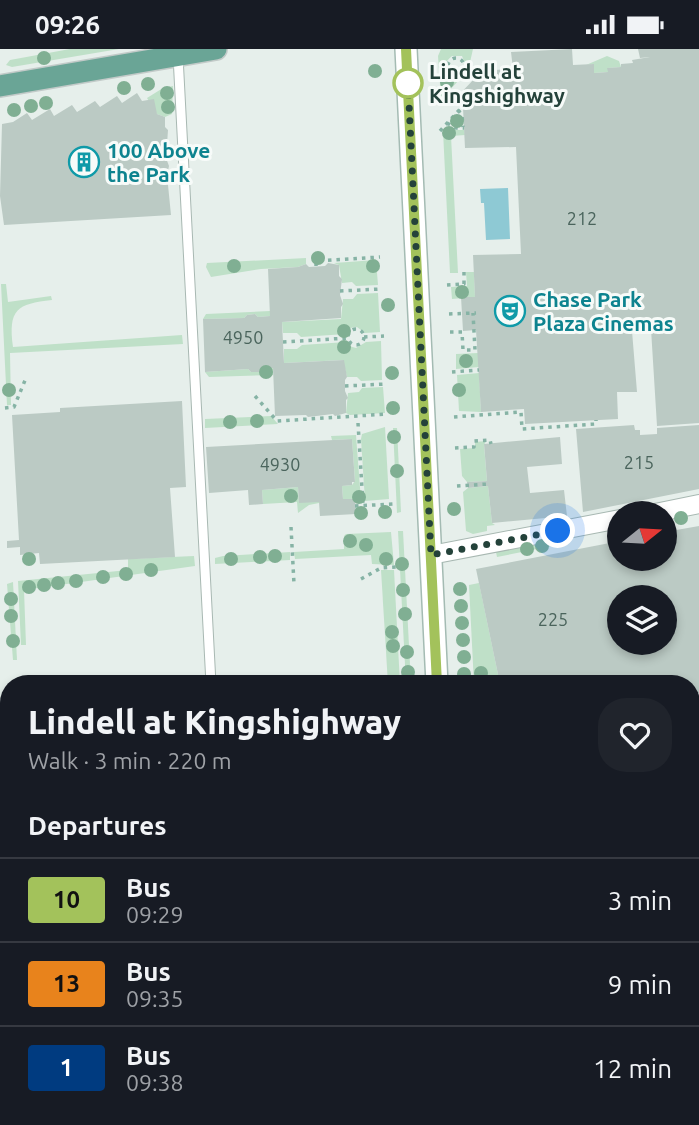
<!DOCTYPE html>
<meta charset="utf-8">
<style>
body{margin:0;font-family:Ubuntu,sans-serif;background:#20242c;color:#f1f3f6;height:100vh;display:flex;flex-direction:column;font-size:26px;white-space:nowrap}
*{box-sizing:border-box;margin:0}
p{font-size:23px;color:#9ea1a6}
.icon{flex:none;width:38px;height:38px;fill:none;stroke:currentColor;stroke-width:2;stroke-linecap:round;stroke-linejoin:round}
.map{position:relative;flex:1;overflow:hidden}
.side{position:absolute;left:0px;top:626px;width:700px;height:450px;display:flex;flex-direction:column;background:#171b24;border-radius:28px 28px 0 0;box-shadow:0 4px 10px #0003}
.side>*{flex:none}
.badge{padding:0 14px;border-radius:5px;font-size:24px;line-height:46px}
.needle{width:46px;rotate:72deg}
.fabs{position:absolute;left:607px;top:452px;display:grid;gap:14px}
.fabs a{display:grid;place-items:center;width:70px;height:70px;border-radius:50%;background:#171b24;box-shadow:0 4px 10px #0003;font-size:35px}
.you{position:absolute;width:35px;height:35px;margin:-18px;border:5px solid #fff;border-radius:50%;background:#1a73e8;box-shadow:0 0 0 10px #1a73e833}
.map>.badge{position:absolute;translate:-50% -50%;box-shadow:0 0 0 4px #fff}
h2{padding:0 28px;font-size:26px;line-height:63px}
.round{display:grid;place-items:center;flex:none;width:74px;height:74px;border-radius:28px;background:#20242c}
.head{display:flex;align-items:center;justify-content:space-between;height:119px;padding:0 28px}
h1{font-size:33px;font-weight:800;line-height:52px}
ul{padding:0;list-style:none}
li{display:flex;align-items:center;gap:21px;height:84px;padding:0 28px;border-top:2px solid #363941}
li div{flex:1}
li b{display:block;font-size:26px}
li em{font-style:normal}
li .badge{min-width:77px;font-weight:700;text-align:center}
.status{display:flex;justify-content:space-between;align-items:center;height:49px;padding:0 35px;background:#171b24;direction:ltr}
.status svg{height:19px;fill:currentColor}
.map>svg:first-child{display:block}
.green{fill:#bfe0c8}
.water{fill:#8ec9d4}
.building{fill:#bbcac4;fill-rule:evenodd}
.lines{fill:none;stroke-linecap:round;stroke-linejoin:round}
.lane-casing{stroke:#a8b8b2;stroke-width:11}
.street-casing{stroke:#a8b8b2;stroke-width:20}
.secondary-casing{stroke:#a4bbb3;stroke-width:24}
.primary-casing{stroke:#c2cac8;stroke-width:24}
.path{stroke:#86b3a5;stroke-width:3.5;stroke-dasharray:3.5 5;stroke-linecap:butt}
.lane{stroke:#fff;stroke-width:9}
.street{stroke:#fff;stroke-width:18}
.secondary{stroke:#fff;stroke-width:21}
.primary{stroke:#6aa596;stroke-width:21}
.tree{fill:#80af93}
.line-casing{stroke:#fff;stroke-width:16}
.line{stroke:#a3c25b;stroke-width:10}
.walk{stroke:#24423a;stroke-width:7;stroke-dasharray:0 12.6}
.stop-dot{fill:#fff;stroke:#a3c25b;stroke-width:3.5}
.labels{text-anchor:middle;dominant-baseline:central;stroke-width:6;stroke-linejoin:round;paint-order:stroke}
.number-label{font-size:18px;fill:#4a645c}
.stop-label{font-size:21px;font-weight:bold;fill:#24423a;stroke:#f7fbf9;text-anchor:start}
.culture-label{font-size:21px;font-weight:bold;fill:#0d838f;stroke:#f7fbf9;text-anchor:start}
</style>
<div class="status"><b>09:26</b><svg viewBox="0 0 49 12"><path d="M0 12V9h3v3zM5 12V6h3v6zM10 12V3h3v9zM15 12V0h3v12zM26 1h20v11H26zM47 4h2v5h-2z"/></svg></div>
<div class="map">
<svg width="699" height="1076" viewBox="0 0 699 1076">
<rect width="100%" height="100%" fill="#e6efeb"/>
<g class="green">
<polygon points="70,0 119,0 12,18 6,16 10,11"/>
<path d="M441 0H473L468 22 462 7H452C437 19 451 24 461 29L441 50 438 7Z"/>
<polygon points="607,7 619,12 621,18 608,19 608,23 594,24 594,15 586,16"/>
<polygon points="173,37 172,65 165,68 157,65 147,49 163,39"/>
<polygon points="447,78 455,81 464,81 465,86 451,87 458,224 450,224 443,82"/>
<polygon points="306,209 306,215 298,218 261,220 211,228 206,218 207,214"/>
<polygon points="376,211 378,236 356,237 352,233 342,234 339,216 334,214"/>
<polygon points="466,223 474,223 475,248 452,250 451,238 467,237"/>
<path d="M1 235H6L8 253 51 247 52 251C17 255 8 260 13 298L182 286 183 295 10 304 11 356H7Z"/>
<polygon points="378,244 380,283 365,284 357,278 350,279 346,285 301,288 297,284 283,284 282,273 341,270 343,250 353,250 357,245"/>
<polygon points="270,262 270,267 258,268 255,265 247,266 244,269 203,270 206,265"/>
<polygon points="381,292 382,331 361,332 357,328 347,328 343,311 284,314 284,300 297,300 302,296 346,293 349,297 356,299 366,293"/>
<polygon points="478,304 479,318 456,320 456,305"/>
<polygon points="273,319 273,326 209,328 205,323 248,320 251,323 258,323 262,320"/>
<polygon points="479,324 481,363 459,362 457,326"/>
<polygon points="383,338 385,364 350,366 346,364 348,344 359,343 362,339"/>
<polygon points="271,367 278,375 205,379 205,370"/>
<polygon points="385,378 389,450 365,452 361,390 362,385"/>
<polygon points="393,379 397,379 401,463 397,464"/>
<polygon points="356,386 361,452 355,452 354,450 343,450 342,437 352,436 355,432 352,390 332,391 331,387"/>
<polygon points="486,392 484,396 487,432 467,433 462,427 460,400 475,399 475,393"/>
<polygon points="488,437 492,474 495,476 487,477 487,482 473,485 466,482 463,443 468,439"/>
<polygon points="298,438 299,453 319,453 319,454 309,456 298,464 297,453 263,455 262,441"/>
<polygon points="398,482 403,482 411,635 406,635"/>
<polygon points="391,483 394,516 372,515 371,506 295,510 294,503 344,500 344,487 346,485"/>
<polygon points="553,492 557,496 497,508 496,503"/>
<polygon points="290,503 290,511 215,515 215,509 223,507"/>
<polygon points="194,507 195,517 24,541 26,596 21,596 18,532 128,521 128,510"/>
<polygon points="381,521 394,521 400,635 388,635"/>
<polygon points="13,533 17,611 13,611 7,535"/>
<polygon points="479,534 500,635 474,635 469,536"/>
</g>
<polygon class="water" points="508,139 510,190 486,191 484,154 481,154 480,140"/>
<g class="building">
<polygon points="572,0 573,16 594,15 594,24 608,23 607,19 621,18 621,15 633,14 632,11 650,8 640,9 638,0 699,0 699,374 657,377 651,280 632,282 637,343 617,343 618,370 525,375 524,360 481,363 476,281 463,282 461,248 475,248 473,206 521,205 516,98 465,99 463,59 454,51 476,28 493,27 493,21 513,20 511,3"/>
<polygon points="137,44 142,52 154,50 157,65 165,68 165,78 168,81 166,109 169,117 167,126 171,166 4,176 0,147 2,75 13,73 27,64 32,71 50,60 54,67 72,56 77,63 95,52 100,58 117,47 122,54"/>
<polygon points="328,214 339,216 339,227 342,230 340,246 343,255 341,258 341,269 282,273 284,314 344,311 347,328 345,331 345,342 348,349 346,351 346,364 335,367 333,365 308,368 306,366 275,367 273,319 262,320 259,323 251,323 248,320 205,323 203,270 244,269 247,266 255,265 258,268 270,267 268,220 298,218 306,215 309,218 325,217"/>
<polygon points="182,352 186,438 170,439 175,508 40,515 39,504 20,506 20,498 7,499 7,492 19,491 12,366 60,363 60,359"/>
<polygon points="634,376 635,381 640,381 640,386 657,385 657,379 699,376 699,440 583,463 576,380"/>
<polygon points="560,388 562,415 527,418 530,444 564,441 567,467 492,474 488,437 468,439 467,433 487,432 484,395"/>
<polygon points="352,390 355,433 352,433 352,436 342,437 343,450 355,450 356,465 320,467 319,453 299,454 298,438 262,441 263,455 249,456 248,441 209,444 206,398"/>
<path d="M699 477V644L691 645V635H680V632L665 635H500L476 520 620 492V509H665V483ZM620 548H665V593H620Z"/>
<polygon points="699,1046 699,1076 544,1076 544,1068 691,1068 691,1047"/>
<polygon points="57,1068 195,1068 196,1076 57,1076"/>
<polygon points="216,1068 281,1068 281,1071 387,1068 387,1076 216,1076"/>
</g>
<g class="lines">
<g class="lane-casing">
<g id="lane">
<polyline points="178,7 211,635"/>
<polyline points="694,666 699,746"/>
<polyline points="206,1068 206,1076"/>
</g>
</g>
<g class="street-casing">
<g id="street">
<polyline points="655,464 699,455"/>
<polyline points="431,506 620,470"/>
<polyline points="691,667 699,666"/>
<polyline points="0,772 9,958"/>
<polyline points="15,1068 15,1076"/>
</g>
</g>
<g class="secondary-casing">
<g id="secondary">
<polyline points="406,0 437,635"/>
<polyline points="459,1068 460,1076"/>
</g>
</g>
<g class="primary-casing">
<polyline id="primary" points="0,37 216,0"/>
</g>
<g class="path">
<circle cx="456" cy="17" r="8"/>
<polyline points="462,23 470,30"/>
<polyline points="458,61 462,66 463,78"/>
<polyline points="447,74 456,79 464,79"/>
<polyline points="440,82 462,58"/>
<polyline points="316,217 316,212 380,208"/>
<polyline points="447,236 464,235 464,223"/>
<polyline points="340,242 381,240"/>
<polyline points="449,265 476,264"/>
<circle cx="356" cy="288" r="8"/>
<polyline points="450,283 462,283 463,301 475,301 473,264"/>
<polyline points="364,288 384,287"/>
<polyline points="283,293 348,289"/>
<polyline points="452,323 479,321"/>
<polyline points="345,337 386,335"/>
<polyline points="255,347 277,372 388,365"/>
<polyline points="5,359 14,358 26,329"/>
<polyline points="454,368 521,363 522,380 596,375 596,371"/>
<polyline points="358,374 363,456"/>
<polyline points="455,399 474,398 474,392 490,391 491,395"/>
<polyline points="457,437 488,435"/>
<polyline points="355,457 393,455"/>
<polyline points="291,478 294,535"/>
<polyline points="361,530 381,519 396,518"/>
</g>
<use href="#lane" class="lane"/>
<use href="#street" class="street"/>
<use href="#secondary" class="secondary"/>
<use href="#primary" class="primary"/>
</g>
<g class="tree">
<circle cx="44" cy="9" r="7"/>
<circle cx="375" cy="22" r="7"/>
<circle cx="447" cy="33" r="7"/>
<circle cx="148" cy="35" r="7"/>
<circle cx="124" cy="39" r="7"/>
<circle cx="167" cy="44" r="7"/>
<circle cx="46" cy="54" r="7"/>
<circle cx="31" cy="57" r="7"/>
<circle cx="168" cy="58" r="7"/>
<circle cx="14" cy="61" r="7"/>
<circle cx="457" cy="72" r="7"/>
<circle cx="449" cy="84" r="7"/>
<circle cx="318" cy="209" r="7"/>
<circle cx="234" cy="217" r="7"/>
<circle cx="373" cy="217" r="7"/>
<circle cx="462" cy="243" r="7"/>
<circle cx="388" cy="256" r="7"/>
<circle cx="344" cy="282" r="7"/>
<circle cx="344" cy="298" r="7"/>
<circle cx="466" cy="312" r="7"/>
<circle cx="266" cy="323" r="7"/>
<circle cx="392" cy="324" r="7"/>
<circle cx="9" cy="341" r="7"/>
<circle cx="459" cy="341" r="7"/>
<circle cx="393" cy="359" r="7"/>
<circle cx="257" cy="372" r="7"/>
<circle cx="230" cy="373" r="7"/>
<circle cx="394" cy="388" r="7"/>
<circle cx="397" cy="422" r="7"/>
<circle cx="291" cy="447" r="7"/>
<circle cx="359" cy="448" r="7"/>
<circle cx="454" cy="460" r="7"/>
<circle cx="385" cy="463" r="7"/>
<circle cx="361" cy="464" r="7"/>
<circle cx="681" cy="469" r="7"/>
<circle cx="350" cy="492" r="7"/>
<circle cx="366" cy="496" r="7"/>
<circle cx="542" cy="497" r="7"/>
<circle cx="527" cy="500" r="7"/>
<circle cx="275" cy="507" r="7"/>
<circle cx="260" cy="508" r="7"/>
<circle cx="29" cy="510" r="7"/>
<circle cx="231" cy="510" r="7"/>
<circle cx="386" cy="510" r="7"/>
<circle cx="402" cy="515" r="7"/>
<circle cx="151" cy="521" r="7"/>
<circle cx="126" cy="525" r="7"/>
<circle cx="103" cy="528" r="7"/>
<circle cx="76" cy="532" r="7"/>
<circle cx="58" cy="534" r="7"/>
<circle cx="44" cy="536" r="7"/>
<circle cx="29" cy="538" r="7"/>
<circle cx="460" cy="540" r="7"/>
<circle cx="403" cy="541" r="7"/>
<circle cx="11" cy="550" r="7"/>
<circle cx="461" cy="557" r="7"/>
<circle cx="405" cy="565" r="7"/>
<circle cx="11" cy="567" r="7"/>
<circle cx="462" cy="574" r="7"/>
<circle cx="392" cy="583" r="7"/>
<circle cx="463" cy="591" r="7"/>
<circle cx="13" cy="592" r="7"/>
<circle cx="393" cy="597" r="7"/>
<circle cx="407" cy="603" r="7"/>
<circle cx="464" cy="608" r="7"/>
<circle cx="408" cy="623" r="7"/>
<circle cx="481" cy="624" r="7"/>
<circle cx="464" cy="625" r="7"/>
</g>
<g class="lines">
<g class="line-casing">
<polyline id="line" points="406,0 437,635"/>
</g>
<use href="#line" class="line"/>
<polyline class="walk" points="408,34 431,506 558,482"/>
</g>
<defs>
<g id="building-ring" transform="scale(1.575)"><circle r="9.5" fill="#f7fbf9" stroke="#0f9aa8" stroke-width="1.5"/><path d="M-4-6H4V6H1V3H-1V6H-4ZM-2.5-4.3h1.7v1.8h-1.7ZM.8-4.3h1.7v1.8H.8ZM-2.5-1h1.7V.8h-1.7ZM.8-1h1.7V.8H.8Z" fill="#0f9aa8"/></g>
<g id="theatre-ring" transform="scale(1.575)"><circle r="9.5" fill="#f7fbf9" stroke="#0f9aa8" stroke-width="1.5"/><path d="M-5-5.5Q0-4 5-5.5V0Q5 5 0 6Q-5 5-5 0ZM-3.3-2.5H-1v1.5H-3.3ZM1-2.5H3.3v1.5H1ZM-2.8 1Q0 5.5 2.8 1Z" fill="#0f9aa8"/></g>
</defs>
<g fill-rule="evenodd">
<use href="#building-ring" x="84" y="113"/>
<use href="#theatre-ring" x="510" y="262"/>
</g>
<circle class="stop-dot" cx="408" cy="34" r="14"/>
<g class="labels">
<g class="number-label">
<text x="582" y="169">212</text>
<text x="243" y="288">4950</text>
<text x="639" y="413">215</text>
<text x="280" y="415">4930</text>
<text x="553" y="570">225</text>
</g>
<g class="stop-label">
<text x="429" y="22">Lindell at<tspan x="429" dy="24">Kingshighway</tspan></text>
</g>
<g class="culture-label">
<text x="107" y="101">100 Above<tspan x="107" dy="24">the Park</tspan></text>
<text x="533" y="250">Chase Park<tspan x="533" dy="24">Plaza Cinemas</tspan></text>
</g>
</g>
</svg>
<div class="fabs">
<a><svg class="needle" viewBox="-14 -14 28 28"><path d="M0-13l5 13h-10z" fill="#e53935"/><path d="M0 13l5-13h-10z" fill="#9ea1a6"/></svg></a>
<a><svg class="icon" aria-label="layers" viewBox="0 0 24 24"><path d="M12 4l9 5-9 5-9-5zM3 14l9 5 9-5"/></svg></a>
</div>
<div class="you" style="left:558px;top:482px"></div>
<section class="side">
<div class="head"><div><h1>Lindell at Kingshighway</h1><p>Walk · 3 min · 220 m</p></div><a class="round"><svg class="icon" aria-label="heart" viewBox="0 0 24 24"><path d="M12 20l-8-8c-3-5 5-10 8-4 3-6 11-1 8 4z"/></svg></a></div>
<h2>Departures</h2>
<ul>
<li><span class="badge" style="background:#a3c25b;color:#111">10</span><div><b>Bus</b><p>09:29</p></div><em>3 min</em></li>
<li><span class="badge" style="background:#e8831c;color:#111">13</span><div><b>Bus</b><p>09:35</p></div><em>9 min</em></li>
<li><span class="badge" style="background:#003b80;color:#fff">1</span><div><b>Bus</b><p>09:38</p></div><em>12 min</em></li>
</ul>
</section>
</div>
